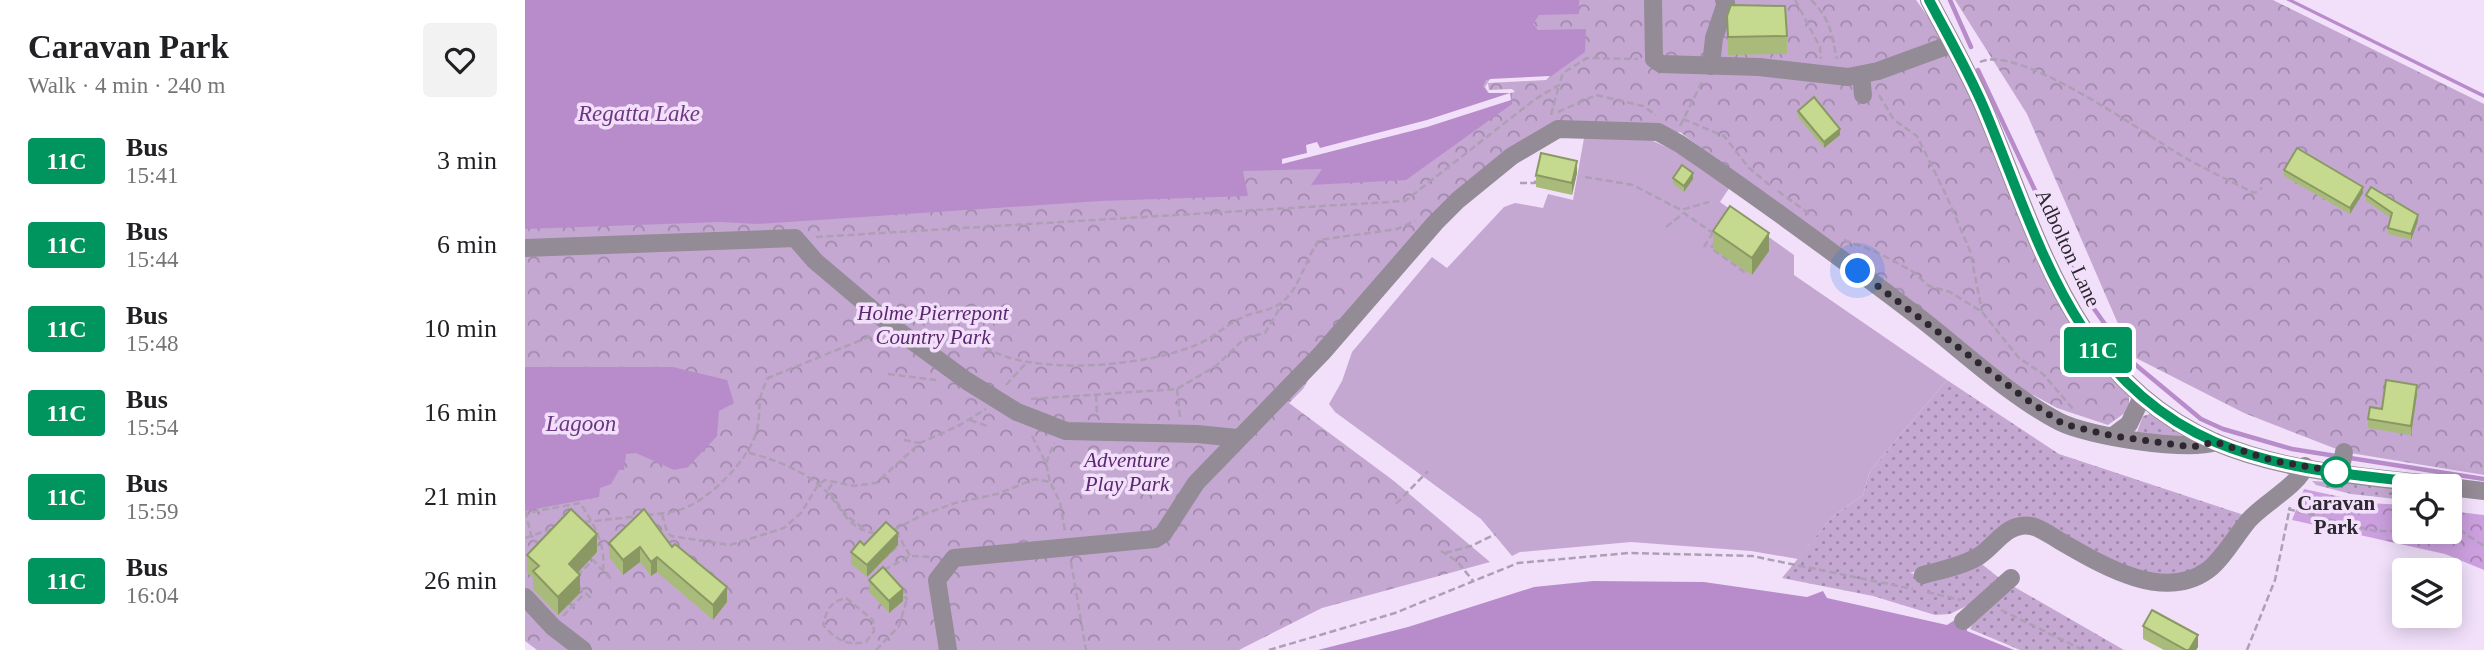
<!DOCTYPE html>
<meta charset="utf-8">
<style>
body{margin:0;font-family:Georgia,serif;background:#f2f2f2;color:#202124;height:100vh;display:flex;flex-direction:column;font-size:26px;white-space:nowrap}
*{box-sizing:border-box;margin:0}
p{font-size:23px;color:#757577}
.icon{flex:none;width:38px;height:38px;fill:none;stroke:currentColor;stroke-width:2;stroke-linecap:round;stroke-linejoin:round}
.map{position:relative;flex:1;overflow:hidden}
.details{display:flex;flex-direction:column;background:#fff;width:525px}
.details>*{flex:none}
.badge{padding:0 14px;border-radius:5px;font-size:24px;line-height:46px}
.buttons{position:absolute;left:1867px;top:474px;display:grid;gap:14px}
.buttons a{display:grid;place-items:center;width:70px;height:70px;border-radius:7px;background:#fff;box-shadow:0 4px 18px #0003;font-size:35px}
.you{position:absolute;width:35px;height:35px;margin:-18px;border:5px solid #fff;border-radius:50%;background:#1a73e8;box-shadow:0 0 0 10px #1a73e833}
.map>.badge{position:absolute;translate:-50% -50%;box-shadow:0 0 0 4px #fff}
.round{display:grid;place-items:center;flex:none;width:74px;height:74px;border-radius:7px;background:#f2f2f2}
.summary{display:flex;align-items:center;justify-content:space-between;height:119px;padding:0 28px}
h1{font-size:33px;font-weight:600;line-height:52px}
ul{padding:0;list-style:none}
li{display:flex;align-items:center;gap:21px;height:84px;padding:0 28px}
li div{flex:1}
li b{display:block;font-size:26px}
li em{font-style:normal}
li .badge{min-width:77px;font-weight:700;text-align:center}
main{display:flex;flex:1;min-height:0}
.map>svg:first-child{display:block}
.grass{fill:url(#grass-dots)}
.forest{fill:url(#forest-crowns)}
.park{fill:url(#park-crowns)}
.pitch{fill:#c5a8d2}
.water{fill:#b88cca}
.pier{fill:#f2e0fb}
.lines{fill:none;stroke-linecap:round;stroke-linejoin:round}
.stream{stroke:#b88cca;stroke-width:4.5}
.path{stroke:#ad9fb4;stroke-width:2.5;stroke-dasharray:7 3.5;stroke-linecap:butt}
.minor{stroke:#938b96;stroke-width:18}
.wall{fill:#a9bb7b}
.shaded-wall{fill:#8a9964}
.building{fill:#c5da8f;stroke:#8a9964;stroke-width:2}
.line-casing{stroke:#fff;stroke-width:16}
.line{stroke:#00945e;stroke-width:10}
.walk{stroke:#2e2731;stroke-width:7;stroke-dasharray:0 12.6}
.stop-dot{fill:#fff;stroke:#00945e;stroke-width:3.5}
.labels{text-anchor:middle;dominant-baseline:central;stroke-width:7;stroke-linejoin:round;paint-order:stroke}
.street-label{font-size:21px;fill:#2e2731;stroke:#f2e0fb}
.park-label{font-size:21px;font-style:italic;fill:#5b2670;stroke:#f2e0fb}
.stop-label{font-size:21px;font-weight:bold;fill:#2e2731;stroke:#f2e0fb}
.water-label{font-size:23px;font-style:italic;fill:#6c3781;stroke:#f2e0fb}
</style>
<main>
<section class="details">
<div class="summary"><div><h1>Caravan Park</h1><p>Walk · 4 min · 240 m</p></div><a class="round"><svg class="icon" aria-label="heart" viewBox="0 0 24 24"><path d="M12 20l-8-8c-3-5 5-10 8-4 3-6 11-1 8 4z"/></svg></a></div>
<ul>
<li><span class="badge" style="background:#00945e;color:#fff">11C</span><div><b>Bus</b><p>15:41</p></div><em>3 min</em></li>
<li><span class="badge" style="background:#00945e;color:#fff">11C</span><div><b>Bus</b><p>15:44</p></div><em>6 min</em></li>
<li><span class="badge" style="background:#00945e;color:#fff">11C</span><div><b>Bus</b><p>15:48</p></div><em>10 min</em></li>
<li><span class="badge" style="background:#00945e;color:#fff">11C</span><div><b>Bus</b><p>15:54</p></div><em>16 min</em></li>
<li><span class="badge" style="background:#00945e;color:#fff">11C</span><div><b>Bus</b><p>15:59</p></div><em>21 min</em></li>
<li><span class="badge" style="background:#00945e;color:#fff">11C</span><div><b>Bus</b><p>16:04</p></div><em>26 min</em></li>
</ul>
</section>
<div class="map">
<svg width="1959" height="650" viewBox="0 0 1959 650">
<defs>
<pattern id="grass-dots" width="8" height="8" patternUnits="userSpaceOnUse" patternTransform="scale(1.75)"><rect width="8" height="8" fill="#c5a8d2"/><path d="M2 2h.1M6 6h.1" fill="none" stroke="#a089ab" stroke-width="1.8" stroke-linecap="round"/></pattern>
<pattern id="forest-crowns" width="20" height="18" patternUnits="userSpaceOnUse" patternTransform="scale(1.75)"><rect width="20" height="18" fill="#cca0df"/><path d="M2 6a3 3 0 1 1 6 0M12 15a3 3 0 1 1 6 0" fill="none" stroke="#a682b5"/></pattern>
<pattern id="park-crowns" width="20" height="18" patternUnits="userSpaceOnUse" patternTransform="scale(1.75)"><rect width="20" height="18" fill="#c5a8d2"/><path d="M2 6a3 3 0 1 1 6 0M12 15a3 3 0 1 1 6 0" fill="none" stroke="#a089ab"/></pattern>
</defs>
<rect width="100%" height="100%" fill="#f2e0fb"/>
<g class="grass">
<polygon points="1422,380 1534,454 1722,516 1687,562 1663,576 1609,574 1513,526 1451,552 1385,573 1407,578 1453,561 1478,581 1464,595 1425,614 1410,615 1348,596 1257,578 1307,517 1338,495 1345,471"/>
<polygon points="1628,413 1668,440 1612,432 1618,416"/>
<polygon points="1787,481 1880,486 1879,500 1826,494 1791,485"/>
<polygon points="1486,585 1599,650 1495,650 1445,629 1449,621"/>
</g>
<polygon class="forest" points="1779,489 1844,503 1879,505 1880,532 1925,532 1925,511 1959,515 1959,570 1920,554 1767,520"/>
<g class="park">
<polygon points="0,0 1391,0 1406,21 1452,105 1508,251 1557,345 1604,396 1604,410 1583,425 1532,408 1499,390 1155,132 1143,135 1026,126 827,305 778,389 764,403 869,481 965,562 797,608 714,650 12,650 0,641"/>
<polygon points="1430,0 1748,0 1959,104 1959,475 1819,452 1719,413 1607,356 1502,114"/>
</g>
<polygon class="pitch" points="1059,138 1126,140 1174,162 1207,184 1195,202 1269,255 1269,275 1422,380 1345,471 1338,495 1307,517 1273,559 1226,551 1106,542 995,552 987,556 956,519 810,412 804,404 817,381 827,352 907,257 922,268 979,207 990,203 1018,208 1023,194 1048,200"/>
<g class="water">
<polygon points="0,0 1054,0 1054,14 1014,15 1008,24 1013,30 1061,29 1060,52 1025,77 961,80 958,86 963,93 987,92 987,104 881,180 786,185 797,169 718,171 723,196 575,201 233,224 195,222 0,229"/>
<polygon points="1761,0 1768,0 1959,94 1959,98"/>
<polygon points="0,367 148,367 202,380 209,403 194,411 192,436 163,467 149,470 111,453 101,454 99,470 94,470 86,484 75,488 74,497 0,511"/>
<polygon points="1068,581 1179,582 1282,597 1298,591 1302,598 1422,625 1433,618 1442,624 1442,631 1489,650 793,650 883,627 1009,587"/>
</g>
<polygon class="pier" points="1025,76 1021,80 963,83 964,90 987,89 990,92 985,93 986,100 902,127 757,164 757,159 782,153 781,145 792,142 795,148 902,120 985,93 964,93 960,87 965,79"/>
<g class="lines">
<g class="stream">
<polyline points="1425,0 1446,47"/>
<polyline points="1453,70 1560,296 1606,361 1676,419 1698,429 1767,449 1811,456"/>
<polyline points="1825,458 1959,479"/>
</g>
<g class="path">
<polyline points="1270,0 1295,47 1296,59"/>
<path d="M1286 0C1306 19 1306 34 1312 59"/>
<path d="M1455 62C1493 43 1620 134 1657 156 1680 169 1705 181 1729 193L1737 188"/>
<polyline points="1354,95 1369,120 1392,136 1422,197 1445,251 1457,311"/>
<polyline points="1033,112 1071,95 1118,106 1131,115"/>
<polyline points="1026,115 1034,85"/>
<polyline points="1158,119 1199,136 1224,168 1247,187"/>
<polyline points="1155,126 1177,82"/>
<polyline points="1060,177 1108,185 1156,210 1184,202"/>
<polyline points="995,183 1010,183 1011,176"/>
<polyline points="1253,191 1287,216"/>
<polyline points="1141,227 1159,213 1188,233"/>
<polyline points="291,237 880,201 1009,100 1034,85 1038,73 1062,58 1113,59"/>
<polyline points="1319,240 1352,252 1387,271 1404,286 1425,292 1457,312 1494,358 1518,374 1548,409"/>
<polyline points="1190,242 1186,248 1222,274"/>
<polyline points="1179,247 1190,229"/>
<path d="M387 322 413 316C434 332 457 349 482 357 532 373 623 365 671 345 688 338 700 326 716 318 729 311 744 312 756 303 775 289 780 259 794 240L872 229 890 221"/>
<polyline points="363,374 411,380"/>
<polyline points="481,385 502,362"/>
<polyline points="652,389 655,417"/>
<polyline points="571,395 572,416"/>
<polyline points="506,399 652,389 691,366 720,338 740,333 757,304"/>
<polyline points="445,420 462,426"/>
<polyline points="507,436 521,463 525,482"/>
<polyline points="379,440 395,443"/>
<path d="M224 453C247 458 284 473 301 491 320 512 322 529 353 534"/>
<polyline points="521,463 529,443"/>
<polyline points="307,484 303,490 322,516 341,530"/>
<polyline points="871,504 903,471"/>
<polyline points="1763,509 1850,531 1880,531"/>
<polyline points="137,514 142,532 146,536 205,545 259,528 276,513 293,485 300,480 329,486 351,483 395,443 435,425 461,409"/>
<path d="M122 515C132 514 144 513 154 510 183 502 225 459 232 430 237 406 230 404 243 378L351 334"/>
<polyline points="59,522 115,516"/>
<polyline points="1925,522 1930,527"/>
<polyline points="1925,527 1930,527 1959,546"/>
<polyline points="369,530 397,515 430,503 472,494 510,479 525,482 535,502 540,531"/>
<polyline points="371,531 385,556"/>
<polyline points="0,538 29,528"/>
<path d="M14 546 6 535 1 513 55 503C69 524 81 545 78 570L88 581"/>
<polyline points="916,551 932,561 948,581"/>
<polyline points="920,553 946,546 971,534"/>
<polyline points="358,559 374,545"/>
<polyline points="546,562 561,650"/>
<polyline points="359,570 385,556 408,557"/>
<polyline points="52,576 68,560 77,570"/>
<polyline points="53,586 68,600"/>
<polyline points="376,587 382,599 376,595"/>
<polyline points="1402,592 1436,600"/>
<path d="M321 598 348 620 349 631 341 642C320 646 312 640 298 625 302 609 305 602 321 598Z"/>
<polyline points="1476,610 1558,650"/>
<polyline points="38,616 60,593"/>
<polyline points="351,650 374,626 382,599"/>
<polyline points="744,650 870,613 993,563 1104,553 1227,556 1388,589"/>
<polyline points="1722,650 1750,580 1765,507"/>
</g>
<g class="minor">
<polyline points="1128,0 1129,59 1136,64 1234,67 1323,77 1353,71 1427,44"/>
<path d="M1404 0C1423 36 1443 71 1459 108 1514 238 1547 380 1690 442 1762 473 1847 477 1924 486"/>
<polyline points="1186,66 1189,38 1201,3 1199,0"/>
<polyline points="1336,75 1338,95"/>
<polyline points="0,248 270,238 290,261 368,327 442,381 492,412 541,431 672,434 712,438"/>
<polyline points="1588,436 1604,424 1617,397"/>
<polyline points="1815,473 1819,452"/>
<polyline points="1925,487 1959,491"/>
<path d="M1398 575C1416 570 1438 566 1454 556 1468 547 1479 528 1496 526 1510 523 1523 534 1535 541 1575 564 1638 603 1683 570 1697 560 1712 534 1724 520 1739 503 1774 485 1780 466"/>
<polyline points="0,597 28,627 58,650"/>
<polyline points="1438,621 1486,578"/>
<path d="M423 650 412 580 429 558 630 539 638 534 671 483 797 353 910 223 933 200 987 156 1033 129 1133 132 1155 144C1237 200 1316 258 1395 318 1439 352 1486 397 1535 422 1563 436 1662 452 1690 442"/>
</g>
</g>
<g class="wall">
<polygon points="1202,16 1262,36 1262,54 1203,55"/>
<polygon points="1273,111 1315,135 1299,148 1273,117"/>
<polygon points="1759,170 1838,193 1825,214 1759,176"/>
<polygon points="1052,173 1047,195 1011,187 1011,175"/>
<polygon points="1148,178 1168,179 1159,192 1148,184"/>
<polygon points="1841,195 1893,221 1886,240 1863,234 1863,228 1866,218 1841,201"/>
<polygon points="1188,231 1244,251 1227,275 1188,249"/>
<polygon points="1892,394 1886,435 1843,428 1843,419 1857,409"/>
<polygon points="84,543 147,547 202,602 188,620 132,572 126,576 115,562 98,575 84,557"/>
<polygon points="339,545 373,545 342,577 326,564 326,552"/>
<polygon points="72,552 53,572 55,593 33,615 8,589 8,578 2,572 2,555"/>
<polygon points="344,580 378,601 364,613 344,592"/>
<polygon points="1618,626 1673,647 1671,650 1639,650 1618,639"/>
</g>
<g class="shaded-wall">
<polygon points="1315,129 1315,135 1299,148 1299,142"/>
<polygon points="1052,161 1052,173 1047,195 1047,183"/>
<polygon points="1168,173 1168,179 1159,192 1159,186"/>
<polygon points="1838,187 1838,193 1825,214 1825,208"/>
<polygon points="1893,215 1893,221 1886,240 1886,234"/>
<polygon points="1244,233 1244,251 1227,275 1227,258"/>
<polygon points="1892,385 1892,394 1886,435 1886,426"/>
<polygon points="373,533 373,545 342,577 342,565"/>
<polygon points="72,534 72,552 44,582 44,564"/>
<polygon points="115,547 115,562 98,575 98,560"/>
<polygon points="132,557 132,572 126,576 126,562"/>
<polygon points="55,575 55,593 33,615 33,597"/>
<polygon points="202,587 202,602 188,620 188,605"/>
<polygon points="378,589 378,601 364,613 364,601"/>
<polygon points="1673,635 1673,647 1671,650 1664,650"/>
</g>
<g class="building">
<polygon points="1206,5 1260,6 1262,36 1203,37 1202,16"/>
<polygon points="1289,97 1315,129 1299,142 1273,111"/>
<polygon points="1772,148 1838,187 1825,208 1759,170"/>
<polygon points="1016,153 1052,161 1047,183 1011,175"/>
<polygon points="1157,165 1168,173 1159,186 1148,178"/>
<polygon points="1846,187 1893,215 1886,234 1863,228 1867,213 1841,195"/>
<polygon points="1205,206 1244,233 1227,258 1188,231"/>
<polygon points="1861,380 1892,385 1886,426 1843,419 1845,407 1857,409"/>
<polygon points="46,509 72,534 44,564 55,575 33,597 8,571 14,566 2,555"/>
<polygon points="119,509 147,547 150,544 202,587 188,605 132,557 126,562 115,547 98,560 84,543"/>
<polygon points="361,522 373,533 342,565 326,552 335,541 339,545"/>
<polygon points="358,567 378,589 364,601 344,580"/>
<polygon points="1627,610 1673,635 1664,650 1661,650 1618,626"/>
</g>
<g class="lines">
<g class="line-casing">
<path id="line" d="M1404 0C1423 36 1443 71 1459 108 1514 239 1547 380 1690 442 1763 473 1847 476 1924 486"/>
</g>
<use href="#line" class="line"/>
<polyline class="walk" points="1333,271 1501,399 1538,424 1588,436 1667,447 1690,442 1749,461 1815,472 1811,472"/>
</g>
<circle class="stop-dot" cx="1811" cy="472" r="14"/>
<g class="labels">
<g class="street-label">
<text transform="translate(1543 248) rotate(65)">Adbolton Lane</text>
</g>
<g class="park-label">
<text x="408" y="313">Holme Pierrepont<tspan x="408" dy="24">Country Park</tspan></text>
<text x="602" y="460">Adventure<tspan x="602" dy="24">Play Park</tspan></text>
</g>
<g class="stop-label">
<text x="1811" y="503">Caravan<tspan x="1811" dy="24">Park</tspan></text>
</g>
<g class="water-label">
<text x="114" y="113">Regatta Lake</text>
<text x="56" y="423">Lagoon</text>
</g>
</g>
</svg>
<div class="buttons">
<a><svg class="icon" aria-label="locate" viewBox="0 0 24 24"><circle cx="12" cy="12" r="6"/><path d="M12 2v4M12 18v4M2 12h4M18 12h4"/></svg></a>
<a><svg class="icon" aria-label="layers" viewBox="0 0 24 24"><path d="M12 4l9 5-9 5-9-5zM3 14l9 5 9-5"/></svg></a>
</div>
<div class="you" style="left:1333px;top:271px"></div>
<b class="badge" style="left:1573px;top:350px;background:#00945e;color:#fff">11C</b>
</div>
</main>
